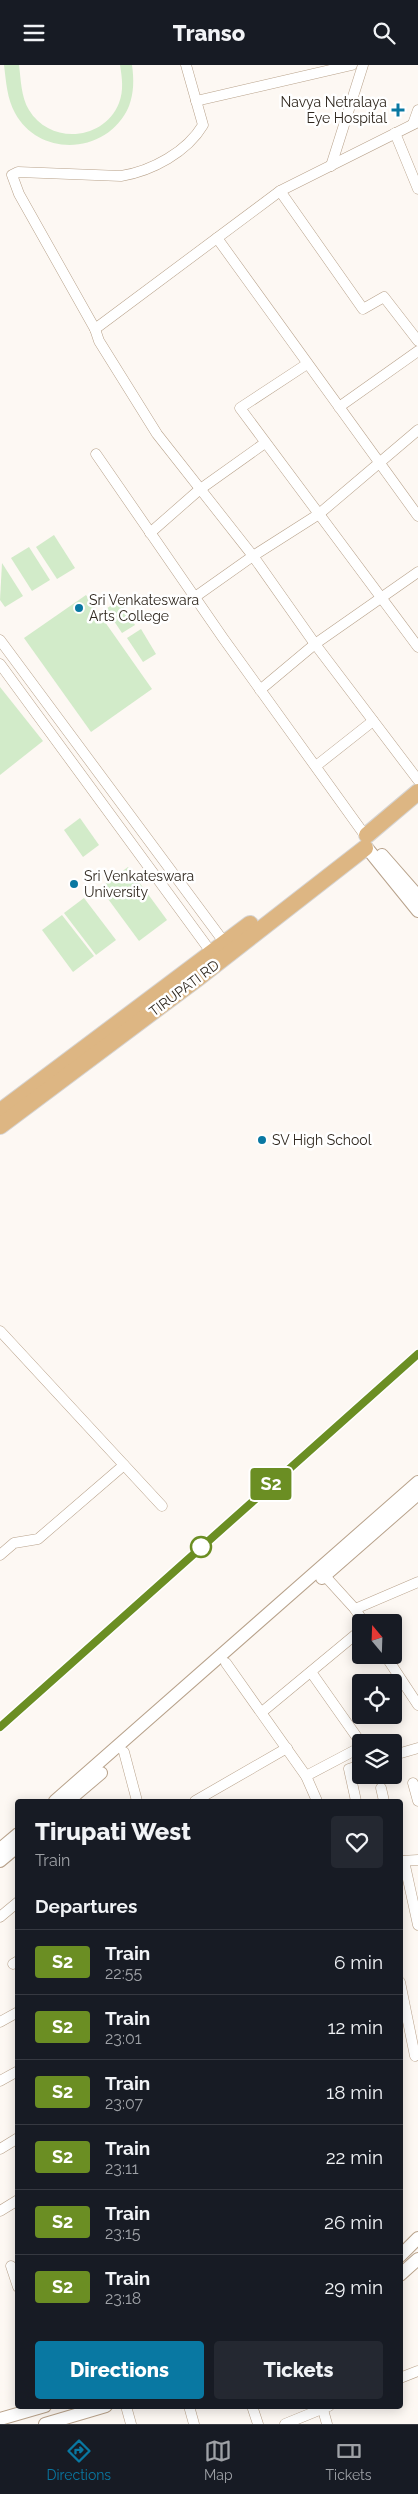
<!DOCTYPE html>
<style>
body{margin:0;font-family:Raleway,sans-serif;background:#242831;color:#f1f3f6;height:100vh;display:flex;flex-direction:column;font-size:19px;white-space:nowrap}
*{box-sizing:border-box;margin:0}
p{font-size:16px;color:#9ea1a6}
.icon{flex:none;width:28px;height:28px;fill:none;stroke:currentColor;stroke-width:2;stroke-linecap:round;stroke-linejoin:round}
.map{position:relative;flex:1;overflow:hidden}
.details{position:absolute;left:15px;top:1734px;width:388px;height:610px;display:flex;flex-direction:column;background:#171b24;border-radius:5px;box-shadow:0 2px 12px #0003}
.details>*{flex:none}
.badge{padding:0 10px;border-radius:4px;font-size:18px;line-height:32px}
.needle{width:32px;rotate:341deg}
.fabs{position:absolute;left:352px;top:1549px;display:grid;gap:10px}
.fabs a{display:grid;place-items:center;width:50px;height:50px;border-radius:5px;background:#171b24;box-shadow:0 2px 12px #0003;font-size:25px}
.map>.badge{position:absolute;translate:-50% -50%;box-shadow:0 0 0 2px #fff}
h2{padding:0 20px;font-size:19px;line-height:45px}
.round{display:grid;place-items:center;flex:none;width:52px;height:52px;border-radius:5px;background:#242831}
.summary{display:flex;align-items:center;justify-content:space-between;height:85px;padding:0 20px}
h1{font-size:24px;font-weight:800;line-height:38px}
.button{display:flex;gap:10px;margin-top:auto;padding:10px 20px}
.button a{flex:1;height:58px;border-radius:5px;background:#0978a2;color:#fff;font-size:20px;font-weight:800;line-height:58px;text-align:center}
.button a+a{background:#242831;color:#f1f3f6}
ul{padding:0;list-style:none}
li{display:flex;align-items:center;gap:15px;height:65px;padding:0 20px;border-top:1px solid #363941}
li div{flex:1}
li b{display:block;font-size:19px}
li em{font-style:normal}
li .badge{min-width:55px;font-weight:700;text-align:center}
header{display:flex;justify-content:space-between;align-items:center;height:65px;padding:0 20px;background:#171b24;font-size:22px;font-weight:800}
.menu{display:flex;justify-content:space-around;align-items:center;height:70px;border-top:1px solid #363941;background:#171b24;font-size:14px;color:#9ea1a6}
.menu a{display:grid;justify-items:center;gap:2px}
.menu .active{color:#0978a2}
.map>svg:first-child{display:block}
.green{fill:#d2ebc9}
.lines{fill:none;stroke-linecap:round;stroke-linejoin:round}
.minor-casing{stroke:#b8a28b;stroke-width:11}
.tertiary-casing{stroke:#b8a28b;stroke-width:14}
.primary-casing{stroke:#d6d4d2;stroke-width:18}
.minor{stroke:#fff;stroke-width:10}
.tertiary{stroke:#fff;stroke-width:12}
.primary{stroke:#ddb683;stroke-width:16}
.rail{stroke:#8e8780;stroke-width:2.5;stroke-dasharray:8 4;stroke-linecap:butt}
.line-casing{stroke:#fff;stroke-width:11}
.line{stroke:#6b8e23;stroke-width:8}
.poi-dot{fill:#0978a2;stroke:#fff;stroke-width:2}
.stop-dot{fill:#fff;stroke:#6b8e23;stroke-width:2.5}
.labels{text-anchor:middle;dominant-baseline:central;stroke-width:5;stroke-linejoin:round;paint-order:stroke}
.poi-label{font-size:14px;fill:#30281f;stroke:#fff;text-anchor:start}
.street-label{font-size:14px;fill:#30281f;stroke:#fff}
</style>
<header><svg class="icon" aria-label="menu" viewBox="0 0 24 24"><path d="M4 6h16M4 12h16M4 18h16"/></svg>Transo<svg class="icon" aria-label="search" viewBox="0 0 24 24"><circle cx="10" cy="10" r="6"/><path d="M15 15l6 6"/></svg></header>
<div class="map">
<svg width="418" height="2359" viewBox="0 0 418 2359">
<rect width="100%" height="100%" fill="#fdf8f3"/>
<g class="green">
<path d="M4 0H19C21 15 21 32 29 45 50 80 104 76 119 38 124 25 122 13 120 0H132C134 14 134 28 129 41 109 89 40 94 15 48 7 34 6 16 4 0Z"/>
<polygon points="54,470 75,503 57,514 36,482"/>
<polygon points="29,482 50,515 32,526 11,493"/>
<polygon points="2,498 23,531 5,542 0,535"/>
<polygon points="86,530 152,624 91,667 24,573"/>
<polygon points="119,535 135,560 122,568 106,544"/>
<polygon points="141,564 156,589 143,597 127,573"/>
<polygon points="0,622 43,676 0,710"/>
<polygon points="80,753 99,780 83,792 64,765"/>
<polygon points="128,802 167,855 139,876 100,823"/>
<polygon points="84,833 116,875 96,890 64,848"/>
<polygon points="62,850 94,891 73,907 42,865"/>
</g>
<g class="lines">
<g class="minor-casing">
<g id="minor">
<path d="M186 0 203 60C187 87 152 106 121 111L18 107 12 110 19 129 95 264 280 126 418 57"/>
<polyline points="196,36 352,0"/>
<polyline points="413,59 418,45"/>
<polyline points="395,68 418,124"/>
<polyline points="331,101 363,0"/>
<polyline points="280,126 363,244 384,232 418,276"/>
<polyline points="217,173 418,451"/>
<polyline points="95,264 99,276 157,369 253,491 315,579 418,715"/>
<polyline points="307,299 240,343 418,582"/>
<polyline points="339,342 418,286"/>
<polyline points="96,389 223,573 364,769"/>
<polyline points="150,468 199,425 265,378"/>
<polyline points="195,532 253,491 319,449 418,365"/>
<polyline points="0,575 227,881"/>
<polyline points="0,599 214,891"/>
<polyline points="260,625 315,579 418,507"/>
<polyline points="316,701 373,656"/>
<polyline points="0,1266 162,1441"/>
<polyline points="0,1490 14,1478 38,1474 124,1400"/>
<polyline points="325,1511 355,1544"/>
<polyline points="364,1558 355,1544 418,1517"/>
<polyline points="385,1590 418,1640"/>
<polyline points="226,1598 306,1711 317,1736"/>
<polyline points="311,1607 361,1678"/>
<polyline points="262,1647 361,1565"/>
<polyline points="124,1687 137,1736"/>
<polyline points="394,1690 418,1683"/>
<polyline points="306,1711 361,1682"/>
<polyline points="413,1718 418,1736"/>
<polyline points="381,1723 384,1736"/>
<polyline points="195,1736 287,1683"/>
<polyline points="356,1736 349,1704 361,1700"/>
<polyline points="400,1796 418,1795"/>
<polyline points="404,1796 418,1860"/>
<polyline points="0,1852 18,1837"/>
<polyline points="13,1899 18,1896"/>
<polyline points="400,1917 415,1991"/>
<polyline points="0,1957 18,1947"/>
<polyline points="0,2016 18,2006"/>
<polyline points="0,2084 18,2073"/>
<polyline points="0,2146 18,2135"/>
<polyline points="11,2201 18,2222"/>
<polyline points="400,2313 418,2306"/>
<polyline points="126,2341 131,2359"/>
<polyline points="189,2341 194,2359"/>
<polyline points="252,2341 258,2359"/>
<polyline points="322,2341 327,2359"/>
<polyline points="285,2359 329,2341"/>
</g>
</g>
<g class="tertiary-casing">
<g id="tertiary">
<polyline points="367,783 418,846"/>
<polyline points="382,790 418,831"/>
<polyline points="322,1513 418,1429"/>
<polyline points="55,1736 418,1417"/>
<polyline points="68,1736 101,1708"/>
<polyline points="0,1784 18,1769"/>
<polyline points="0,1796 18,1781"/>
<polyline points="400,2191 418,2173"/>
<polyline points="400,2210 418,2194"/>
<polyline points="0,2354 45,2341"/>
<polyline points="45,2359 106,2341"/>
</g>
</g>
<g class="primary-casing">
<g id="primary">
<polyline points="367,770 418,727"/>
<polyline points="2,1045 250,859"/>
<polyline points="0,1061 198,913 365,783"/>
</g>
</g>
<use href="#minor" class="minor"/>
<use href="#tertiary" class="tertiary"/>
<use href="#primary" class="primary"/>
<polyline class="rail" points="0,1662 418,1289"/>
</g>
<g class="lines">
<g class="line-casing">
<polyline id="line" points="0,1662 418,1289"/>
</g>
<use href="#line" class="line"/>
</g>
<g class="poi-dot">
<path d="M395.5 37.5h5v5h5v5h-5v5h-5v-5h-5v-5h5z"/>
<circle cx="79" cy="543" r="5"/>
<circle cx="74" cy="819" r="5"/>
<circle cx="262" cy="1075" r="5"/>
</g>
<circle class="stop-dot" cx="201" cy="1482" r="10"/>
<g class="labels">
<g class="poi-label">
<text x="387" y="37" text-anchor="end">Navya Netralaya<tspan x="387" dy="16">Eye Hospital</tspan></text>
<text x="89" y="535">Sri Venkateswara<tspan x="89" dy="16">Arts College</tspan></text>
<text x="84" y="811">Sri Venkateswara<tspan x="84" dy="16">University</tspan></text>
<text x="272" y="1075">SV High School</text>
</g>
<g class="street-label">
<text transform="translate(184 923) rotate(-37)">TIRUPATI RD</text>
</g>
</g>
</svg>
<div class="fabs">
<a><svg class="needle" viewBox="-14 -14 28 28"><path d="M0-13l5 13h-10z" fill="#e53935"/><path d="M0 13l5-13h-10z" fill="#9ea1a6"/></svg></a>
<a><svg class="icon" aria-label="locate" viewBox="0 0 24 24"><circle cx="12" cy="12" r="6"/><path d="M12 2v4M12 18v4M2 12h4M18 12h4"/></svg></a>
<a><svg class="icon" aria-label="layers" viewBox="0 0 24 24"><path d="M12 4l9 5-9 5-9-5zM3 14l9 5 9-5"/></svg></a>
</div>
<b class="badge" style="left:271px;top:1419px;background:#6b8e23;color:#fff">S2</b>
<section class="details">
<div class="summary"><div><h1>Tirupati West</h1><p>Train</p></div><a class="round"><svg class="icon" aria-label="heart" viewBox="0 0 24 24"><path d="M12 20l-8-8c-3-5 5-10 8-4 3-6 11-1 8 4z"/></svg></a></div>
<h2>Departures</h2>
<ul>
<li><span class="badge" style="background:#6b8e23;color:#fff">S2</span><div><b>Train</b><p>22:55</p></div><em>6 min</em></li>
<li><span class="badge" style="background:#6b8e23;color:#fff">S2</span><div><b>Train</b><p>23:01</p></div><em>12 min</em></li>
<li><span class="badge" style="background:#6b8e23;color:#fff">S2</span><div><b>Train</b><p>23:07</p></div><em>18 min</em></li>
<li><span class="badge" style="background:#6b8e23;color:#fff">S2</span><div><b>Train</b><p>23:11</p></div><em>22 min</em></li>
<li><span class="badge" style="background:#6b8e23;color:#fff">S2</span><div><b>Train</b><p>23:15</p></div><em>26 min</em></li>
<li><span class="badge" style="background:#6b8e23;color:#fff">S2</span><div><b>Train</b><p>23:18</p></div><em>29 min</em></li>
</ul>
<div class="button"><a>Directions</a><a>Tickets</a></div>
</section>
</div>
<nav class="menu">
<a class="active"><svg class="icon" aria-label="directions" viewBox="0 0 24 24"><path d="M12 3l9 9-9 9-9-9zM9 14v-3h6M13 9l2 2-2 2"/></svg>Directions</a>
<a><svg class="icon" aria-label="map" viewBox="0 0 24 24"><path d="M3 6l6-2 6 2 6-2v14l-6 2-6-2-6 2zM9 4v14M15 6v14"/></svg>Map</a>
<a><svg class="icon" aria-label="tickets" viewBox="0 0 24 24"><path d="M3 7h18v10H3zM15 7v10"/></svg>Tickets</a>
</nav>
